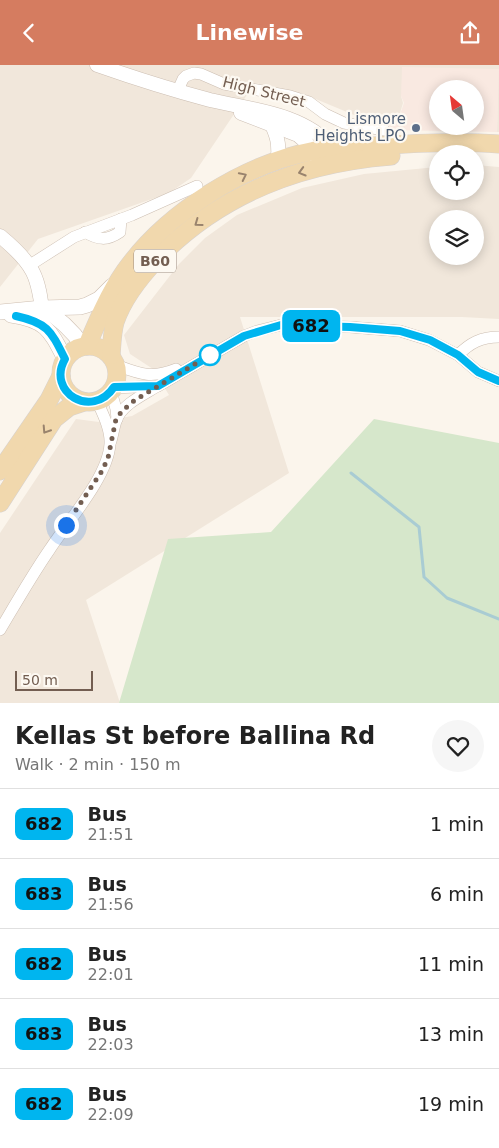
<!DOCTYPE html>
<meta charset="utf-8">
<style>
body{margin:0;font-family:"DejaVu Sans",sans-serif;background:#f6f6f6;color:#222;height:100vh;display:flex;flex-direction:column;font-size:19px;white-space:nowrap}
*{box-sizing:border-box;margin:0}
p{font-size:16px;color:#767676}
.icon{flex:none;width:28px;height:28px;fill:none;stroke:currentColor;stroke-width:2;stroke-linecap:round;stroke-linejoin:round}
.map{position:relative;height:638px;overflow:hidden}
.sheet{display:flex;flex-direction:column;background:#fff;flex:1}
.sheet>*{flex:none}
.badge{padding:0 10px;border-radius:8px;font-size:18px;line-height:32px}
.needle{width:32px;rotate:331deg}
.fabs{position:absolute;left:429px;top:15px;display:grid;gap:10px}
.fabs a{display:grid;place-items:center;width:55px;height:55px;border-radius:50%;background:#fff;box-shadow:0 2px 12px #0003;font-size:25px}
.scale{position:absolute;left:15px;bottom:12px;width:78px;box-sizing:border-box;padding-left:5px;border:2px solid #735e51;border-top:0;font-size:14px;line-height:18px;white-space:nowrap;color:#735e51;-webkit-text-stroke:4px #fdf9f2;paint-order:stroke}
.you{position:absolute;width:25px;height:25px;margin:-12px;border:4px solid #fff;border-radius:50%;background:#1a73e8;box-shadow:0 0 0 8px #1a73e833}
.map>.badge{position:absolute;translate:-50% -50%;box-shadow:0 0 0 2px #fff}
.round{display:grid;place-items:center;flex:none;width:52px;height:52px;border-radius:26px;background:#f6f6f6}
.head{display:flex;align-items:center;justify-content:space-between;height:85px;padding:0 15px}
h1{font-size:24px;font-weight:600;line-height:38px}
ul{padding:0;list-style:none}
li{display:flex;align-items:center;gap:15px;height:70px;padding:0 15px;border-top:1px solid #e0e0e0}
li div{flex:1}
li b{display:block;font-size:19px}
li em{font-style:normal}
li .badge{min-width:55px;font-weight:700;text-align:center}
header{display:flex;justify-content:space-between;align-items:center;height:65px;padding:0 15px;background:#d57c60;color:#fff;font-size:22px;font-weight:600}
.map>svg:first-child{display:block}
.residential{fill:#f1e7db;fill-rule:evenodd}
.commercial{fill:#f9e9e1;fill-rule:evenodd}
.green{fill:#d6e7cb}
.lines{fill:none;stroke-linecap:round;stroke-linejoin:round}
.stream{stroke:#a9ccd3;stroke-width:3}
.minor-casing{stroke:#ccbeb2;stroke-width:12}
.tertiary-casing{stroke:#ccbeb2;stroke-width:15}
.secondary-casing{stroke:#cebeb0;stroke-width:16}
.primary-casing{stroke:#d8d2ce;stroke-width:19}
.minor{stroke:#fff;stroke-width:11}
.tertiary{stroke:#fff;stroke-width:14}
.secondary{stroke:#fff;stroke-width:15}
.primary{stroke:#f1d8ad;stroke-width:18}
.oneway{stroke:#99836d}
.line-casing{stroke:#fff;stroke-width:11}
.line{stroke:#00b5ef;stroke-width:8}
.walk{stroke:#735e51;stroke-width:5;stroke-dasharray:0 9}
.service-dot{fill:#5c6f8a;stroke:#fdf9f2;stroke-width:2}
.stop-dot{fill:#fff;stroke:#00b5ef;stroke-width:2.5}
.labels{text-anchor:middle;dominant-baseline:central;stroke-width:4.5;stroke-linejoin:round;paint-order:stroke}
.shield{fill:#fdf9f2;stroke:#9c8c81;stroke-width:1}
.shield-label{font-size:14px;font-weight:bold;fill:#735e51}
.street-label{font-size:15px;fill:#735e51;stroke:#fdf9f2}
.service-label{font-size:15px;fill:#4e5e75;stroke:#fdf9f2;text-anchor:end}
</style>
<header><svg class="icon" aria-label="back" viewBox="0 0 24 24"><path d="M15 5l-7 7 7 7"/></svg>Linewise<svg class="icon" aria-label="share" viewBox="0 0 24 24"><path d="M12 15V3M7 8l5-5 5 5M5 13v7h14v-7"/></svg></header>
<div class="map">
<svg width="499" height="638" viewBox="0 0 499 638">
<rect width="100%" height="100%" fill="#fbf5ec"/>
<g class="residential">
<polygon points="0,0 499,0 499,67 497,67 498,4 401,31 403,38 397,58 383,62 306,30 255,18 191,113 169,128 38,174 0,222"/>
<path d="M475 100 499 102V254L462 252H240L289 408 86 535 120 638H0V468L76 354 99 357 132 351 169 330 153 304 130 289 124 270 179 199 205 173 237 150 302 123 364 109 437 102 438 126H475ZM438 154H475V191H438Z"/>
</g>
<path class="commercial" d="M402 2 499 4 497 67 391 65 383 62 397 58 404 38 401 31ZM438 24H475V61H438Z"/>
<polygon class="green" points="374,354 499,378 499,638 119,638 168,474 271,467"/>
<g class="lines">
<polyline class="stream" points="351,408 419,462 424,512 447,533 499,554"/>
<g class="minor-casing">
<g id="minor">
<polyline points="178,25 183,14 186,11 194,8 201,9 224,19 290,31 309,37 325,49 344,58 384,65"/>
<path d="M85 167C98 175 107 176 120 167L121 154"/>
<polyline points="30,200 74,172 132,150 197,121"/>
<path d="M458 290C470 278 481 272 499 272"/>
<path d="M116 300C140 309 151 314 176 304"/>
<polyline points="114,323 158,321 244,271 257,266 281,260 350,262 400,266 429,275 458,290 478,307 499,316"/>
<polyline points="111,326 116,344 117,354"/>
<path d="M111 376C113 369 114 362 116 356 121 340 143 330 156 322"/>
<path d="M0 565C16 538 32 510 50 484 68 456 108 412 110 379 111 365 103 349 97 336"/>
</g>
</g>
<g class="tertiary-casing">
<g id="tertiary">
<path d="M97 0C134 13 172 25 210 35 252 45 303 48 333 83"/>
<polyline points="241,48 298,70 306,77 317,93"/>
<path d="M272 60C278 73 280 83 277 97"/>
<path d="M0 171C34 199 39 211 43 254"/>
</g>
</g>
<g class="secondary-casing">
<g id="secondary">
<path d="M42 243C59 253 72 265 83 281"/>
<polyline points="0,247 42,243 80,242 87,240 99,234 112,221"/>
<path d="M11 250C46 255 50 265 65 294"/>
</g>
</g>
<g class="primary-casing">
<g id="primary">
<circle cx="89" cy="309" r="28"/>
<path d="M87 281C98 255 109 229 125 206 166 148 244 99 313 86 333 83 354 82 374 81 415 78 457 76 499 79"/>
<path d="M111 290C112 279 112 268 115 257 123 233 140 212 157 194 221 128 301 98 391 91"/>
<polyline points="0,406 49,335 61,311"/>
<polyline points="0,438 54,354 69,342 84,337"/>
</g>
</g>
<use href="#minor" class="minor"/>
<use href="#tertiary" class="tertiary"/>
<use href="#secondary" class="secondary"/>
<use href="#primary" class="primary"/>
</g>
<defs><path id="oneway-chevron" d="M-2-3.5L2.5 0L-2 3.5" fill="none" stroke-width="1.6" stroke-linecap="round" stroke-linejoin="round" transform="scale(1.25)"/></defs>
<g class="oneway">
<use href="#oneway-chevron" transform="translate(302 107) rotate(164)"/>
<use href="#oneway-chevron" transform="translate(243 111) rotate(-26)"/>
<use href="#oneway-chevron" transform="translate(198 158) rotate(144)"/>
<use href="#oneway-chevron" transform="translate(46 365) rotate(123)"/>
</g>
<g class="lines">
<g class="line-casing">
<path id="line" d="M16 251C48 258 51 266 65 294 46 327 92 355 114 322L158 321 244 271 281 260 350 262 400 266 430 275 458 290 478 307 499 316"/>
</g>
<use href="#line" class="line"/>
<polyline class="walk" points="66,460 102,406 108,393 116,354 122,346 135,335 210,290"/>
</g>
<circle class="service-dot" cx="416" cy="63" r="5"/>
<circle class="stop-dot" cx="210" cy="290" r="10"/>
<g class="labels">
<rect class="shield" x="134" y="184.5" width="42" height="23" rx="4"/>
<g class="shield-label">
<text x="155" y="196">B60</text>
</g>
<g class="street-label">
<text transform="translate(264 27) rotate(14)">High Street</text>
</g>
<g class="service-label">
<text x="406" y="54">Lismore<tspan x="406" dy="17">Heights LPO</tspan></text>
</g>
</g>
</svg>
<div class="fabs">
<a><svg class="needle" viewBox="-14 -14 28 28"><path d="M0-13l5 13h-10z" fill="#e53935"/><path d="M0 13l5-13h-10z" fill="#767676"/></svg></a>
<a><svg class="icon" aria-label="locate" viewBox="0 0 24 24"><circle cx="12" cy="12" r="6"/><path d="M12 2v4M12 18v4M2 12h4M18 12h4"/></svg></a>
<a><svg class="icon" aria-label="layers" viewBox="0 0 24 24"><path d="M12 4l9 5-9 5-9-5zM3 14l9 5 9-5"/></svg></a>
</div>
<div class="scale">50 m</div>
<div class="you" style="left:66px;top:460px"></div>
<b class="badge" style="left:311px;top:261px;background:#00b5ef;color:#111">682</b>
</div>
<section class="sheet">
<div class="head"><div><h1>Kellas St before Ballina Rd</h1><p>Walk · 2 min · 150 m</p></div><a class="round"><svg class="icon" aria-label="heart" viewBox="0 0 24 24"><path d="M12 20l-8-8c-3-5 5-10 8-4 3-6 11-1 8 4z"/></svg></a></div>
<ul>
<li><span class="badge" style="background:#00b5ef;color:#111">682</span><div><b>Bus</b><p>21:51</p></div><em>1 min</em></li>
<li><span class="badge" style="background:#00b5ef;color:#111">683</span><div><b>Bus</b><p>21:56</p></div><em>6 min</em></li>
<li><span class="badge" style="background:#00b5ef;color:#111">682</span><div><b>Bus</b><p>22:01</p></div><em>11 min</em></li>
<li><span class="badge" style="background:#00b5ef;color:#111">683</span><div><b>Bus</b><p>22:03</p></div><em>13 min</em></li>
<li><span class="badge" style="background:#00b5ef;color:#111">682</span><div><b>Bus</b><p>22:09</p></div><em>19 min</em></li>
</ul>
</section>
